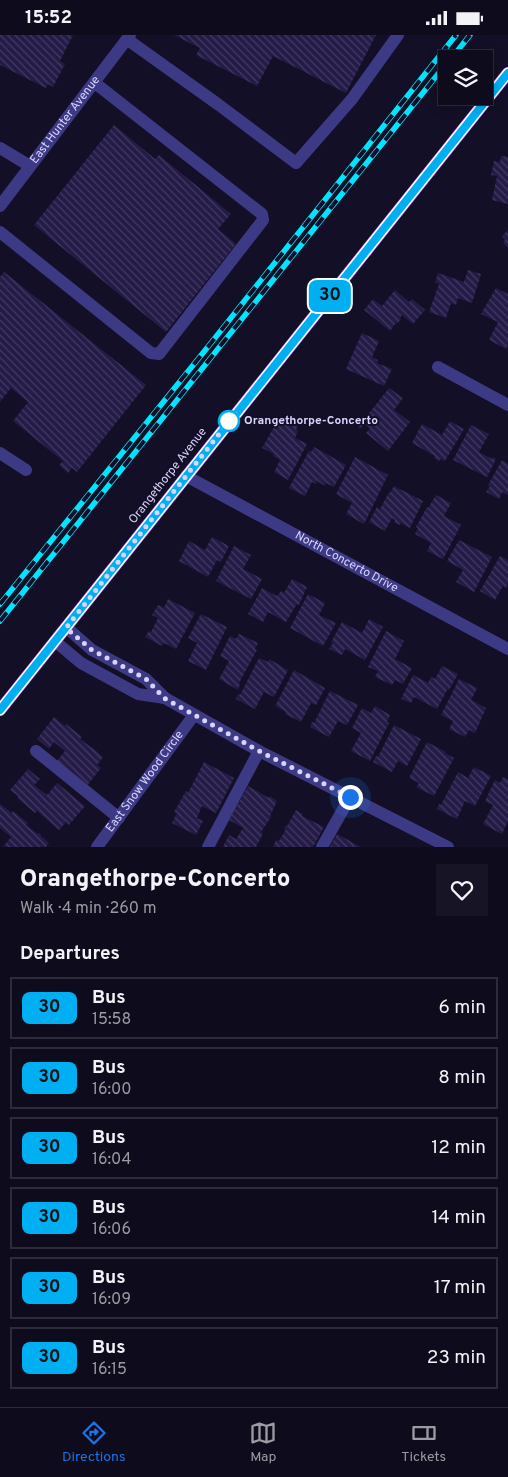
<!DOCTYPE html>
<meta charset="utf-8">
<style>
body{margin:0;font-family:Overpass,sans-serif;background:#171425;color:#f1f3f6;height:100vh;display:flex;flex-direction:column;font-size:19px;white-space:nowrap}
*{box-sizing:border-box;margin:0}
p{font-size:16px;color:#9b9ba3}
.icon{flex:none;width:28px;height:28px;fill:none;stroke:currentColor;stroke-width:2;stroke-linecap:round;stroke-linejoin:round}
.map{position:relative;height:812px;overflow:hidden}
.side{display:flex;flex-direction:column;background:#0e0b1c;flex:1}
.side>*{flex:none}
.badge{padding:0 10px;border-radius:8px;font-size:18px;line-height:32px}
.tools{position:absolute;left:438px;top:15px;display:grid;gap:10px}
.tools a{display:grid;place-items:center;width:55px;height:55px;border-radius:0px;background:#0e0b1c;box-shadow:0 2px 12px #0003,0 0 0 1px #2e2b3b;font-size:25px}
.you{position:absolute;width:25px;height:25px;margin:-12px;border:4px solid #fff;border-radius:50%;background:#1a73e8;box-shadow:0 0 0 8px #1a73e833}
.map>.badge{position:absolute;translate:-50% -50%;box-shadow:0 0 0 2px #fff}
h2{padding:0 20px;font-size:19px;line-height:45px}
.round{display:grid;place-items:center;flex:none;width:52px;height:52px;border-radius:0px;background:#171425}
.overview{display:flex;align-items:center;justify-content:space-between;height:85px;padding:0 20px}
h1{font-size:24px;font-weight:800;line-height:38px}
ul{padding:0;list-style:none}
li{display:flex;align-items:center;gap:15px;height:62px;margin:0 10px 8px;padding:0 10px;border:2px solid #2e2b3b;border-radius:0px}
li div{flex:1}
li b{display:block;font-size:19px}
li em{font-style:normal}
li .badge{min-width:55px;font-weight:700;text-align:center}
.status{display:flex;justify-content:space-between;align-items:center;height:35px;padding:0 25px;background:#0e0b1c;direction:ltr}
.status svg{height:14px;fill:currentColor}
.dock{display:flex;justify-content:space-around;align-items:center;height:70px;border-top:1px solid #2e2b3b;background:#0e0b1c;font-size:14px;color:#9b9ba3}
.dock a{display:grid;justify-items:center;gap:2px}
.dock .active{color:#1a73e8}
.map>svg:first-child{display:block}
.building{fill:url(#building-back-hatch)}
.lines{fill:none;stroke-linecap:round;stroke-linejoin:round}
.minor{stroke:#3d3a85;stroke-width:12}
.major{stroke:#c25bff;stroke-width:12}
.rail-casing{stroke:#00e5ff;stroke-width:5.5}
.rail{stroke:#130f26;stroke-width:4;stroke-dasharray:11;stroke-linecap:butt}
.line-casing{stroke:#fff;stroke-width:11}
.line{stroke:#00aff2;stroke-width:8}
.walk{stroke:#d9d4ff;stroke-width:5;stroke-dasharray:0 9}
.stop-dot{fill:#fff;stroke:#00aff2;stroke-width:2.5}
.labels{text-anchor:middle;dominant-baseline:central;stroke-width:4;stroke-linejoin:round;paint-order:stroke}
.street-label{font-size:12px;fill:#d9d4ff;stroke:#130f26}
.stop-label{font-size:12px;font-weight:bold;fill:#d9d4ff;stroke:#130f26;text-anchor:start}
</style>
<div class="status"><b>15:52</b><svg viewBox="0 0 49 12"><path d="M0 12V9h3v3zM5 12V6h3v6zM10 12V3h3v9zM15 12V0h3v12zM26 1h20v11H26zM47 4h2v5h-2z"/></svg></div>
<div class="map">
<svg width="508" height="812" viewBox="0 0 508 812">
<defs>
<pattern id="building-back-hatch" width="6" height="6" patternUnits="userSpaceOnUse" patternTransform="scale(1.25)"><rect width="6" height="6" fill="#241b47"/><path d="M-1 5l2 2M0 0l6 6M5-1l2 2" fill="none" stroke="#433b63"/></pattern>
</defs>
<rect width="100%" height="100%" fill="#130f26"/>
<g class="building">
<polygon points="0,0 73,0 60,26 65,29 53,52 48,49 46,53 0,30"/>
<polygon points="174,0 376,0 346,58 273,21 257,51 196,20 200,13"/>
<polygon points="114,90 155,124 159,120 231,179 218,194 236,209 166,297 34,190"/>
<polygon points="501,121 508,122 508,169 492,165 497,141 491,140 494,126 500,127"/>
<polygon points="508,195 508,213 503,208 505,205 502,201"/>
<polygon points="468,235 481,239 472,268 458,263 456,270 451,268 446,283 429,277 439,249 435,247 438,238 464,247"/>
<polygon points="4,237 146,350 77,437 72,433 68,438 59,430 63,426 13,386 28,367 11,353 0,367 0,242"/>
<polygon points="496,253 508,259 508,310 506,314 489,305 498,287 481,279"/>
<polygon points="395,255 409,267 412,264 425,275 413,289 402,280 400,283 401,284 397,289 396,288 390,296 364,275 373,264 382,271"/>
<polygon points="362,298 379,306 372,322 378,325 377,328 392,334 384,351 346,334"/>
<polygon points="389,353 403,363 394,375 410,387 388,416 366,398 370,393 364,389 360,394 358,392"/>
<polygon points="278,385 285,389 289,386 298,391 296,395 298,396 295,403 307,409 288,445 274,437 280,425 273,421 274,419 262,413"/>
<polygon points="450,386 464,394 445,426 440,424 439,426 434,423 435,421 412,408 422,389 442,400"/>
<polygon points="471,390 489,399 479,417 492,424 493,422 496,424 487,442 453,425"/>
<polygon points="314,412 346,430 334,452 326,448 325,451 317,446 316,449 312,447 305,461 289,453 309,416 311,417"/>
<polygon points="355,422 388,440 364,489 346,479 352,468 336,459"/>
<polygon points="502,425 508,429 508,460 502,457 499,464 486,457 490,451 488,450"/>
<polygon points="394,451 423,466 410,493 400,488 400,490 394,487 395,485 392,483 385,496 369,487 377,472 380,474 389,457 390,458"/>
<polygon points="436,460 451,468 444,481 461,490 443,524 427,516 431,508 415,499 418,493 416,492 427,472 428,473"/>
<polygon points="212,502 229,511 221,527 217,525 208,542 179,526 189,506 205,515"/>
<polygon points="459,505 492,522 474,557 456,547 463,535 447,526"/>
<polygon points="234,511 251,520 243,534 262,544 251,564 216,546"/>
<polygon points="500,521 508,525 508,549 506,553 503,551 495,565 480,556"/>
<polygon points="292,544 307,552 299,570 297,569 295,572 286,587 268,577 263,587 248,579 262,553 277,561 281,556 284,558"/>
<polygon points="308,559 325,568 319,580 336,588 323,611 290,593"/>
<polygon points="168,564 195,578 176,614 164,608 162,611 145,602 149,596 151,597 158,583 152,580 158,570 164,573"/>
<polygon points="201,579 227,592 206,635 188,626 197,608 188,603"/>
<polygon points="369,584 383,592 365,625 345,614 342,620 329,614 333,608 331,607 342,587 362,598"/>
<polygon points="386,596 404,606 395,624 412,633 403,649 395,645 392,650 375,642 378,636 368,632"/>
<polygon points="239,599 258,608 255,614 257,615 239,648 240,649 238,655 219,644 229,626 220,621 230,601 236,604"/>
<polygon points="259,623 268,627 269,624 288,635 274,662 264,657 255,674 236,664 238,659 240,660"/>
<polygon points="442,631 458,639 449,655 448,654 445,659 437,674 414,662 411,668 401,664 413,640 428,648 431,642 435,644"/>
<polygon points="294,635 325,653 316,670 311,668 301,687 285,679 286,677 275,671"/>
<polygon points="459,644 477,653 471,665 486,673 475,698 469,695 465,702 449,694 453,686 441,680"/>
<polygon points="330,656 358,670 347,690 338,686 329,702 310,692 312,687 314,688"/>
<polygon points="375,671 390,680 387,687 389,688 370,726 351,716 361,698 352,693 362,673 371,678"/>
<polygon points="54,682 65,691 66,689 82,702 80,704 92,713 92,712 103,722 97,730 101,733 86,752 56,727 65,716 54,707 49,714 37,704"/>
<polygon points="394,690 421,704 407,731 398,726 392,737 373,727 376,721 378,722"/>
<polygon points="427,707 446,717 445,718 454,723 434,761 416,752 419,748 409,743"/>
<polygon points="204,727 234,743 216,778 202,771 197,783 203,786 196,800 172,788 177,778 174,777 186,756 188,758"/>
<polygon points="474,732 491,741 475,771 465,766 457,784 437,774 439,769 441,770 458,737 468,743"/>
<polygon points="28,734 40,744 34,750 47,760 57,748 85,771 69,790 66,787 59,795 37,776 35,778 17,763 18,761 10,755"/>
<polygon points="503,742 508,744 508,786 502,799 483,789 493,770 485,766 495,745 500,748"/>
<polygon points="248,751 269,763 270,761 277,766 270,781 271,782 261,797 263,799 256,812 223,812 229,800 236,804 243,793 229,785"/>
<polygon points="0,769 12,778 13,776 28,788 26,790 38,799 39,798 41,800 41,801 49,808 46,812 3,812 11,802 0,793"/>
<polygon points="296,775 303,779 302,781 324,792 313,812 273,812 276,805 279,806 286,794 284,793 286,790 287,791"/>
<polygon points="337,799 361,812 330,812"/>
</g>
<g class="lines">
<g class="minor">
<polyline points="128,5 219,70 296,128 352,64 398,0"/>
<polyline points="0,113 30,131"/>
<path id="s1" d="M0 171 130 0"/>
<polyline points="0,197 151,318 159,319 263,185 262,179 95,48"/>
<polyline points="438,332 508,370"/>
<polyline points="0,418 26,435"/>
<path id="s2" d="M186 441 508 614"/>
<polyline points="67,593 92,615 146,644 165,663 259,716 448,812"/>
<polyline points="56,607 81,628 138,659 165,663"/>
<polyline points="36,716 119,783"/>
<path id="s3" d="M97 812 194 680"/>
<polyline points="208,812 259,716"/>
<polyline points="322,812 350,762"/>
</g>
<polyline class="major" points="0,675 508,38"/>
<g class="rail-casing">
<g id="rail">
<polyline points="451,24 470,0"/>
<polyline points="0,569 211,308 456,0"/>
<polyline points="0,586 446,29"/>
</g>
</g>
<use href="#rail" class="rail"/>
</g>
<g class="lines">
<g class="line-casing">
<polyline id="line" points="0,675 508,38"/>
</g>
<use href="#line" class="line"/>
<polyline class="walk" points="229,386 235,379 66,593 92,615 146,644 164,663 259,716 350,762"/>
</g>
<circle class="stop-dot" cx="229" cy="386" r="10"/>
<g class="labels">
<g class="street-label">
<text stroke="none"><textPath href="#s1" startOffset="108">East Hunter Avenue</textPath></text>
<text transform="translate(168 441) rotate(-52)">Orangethorpe Avenue</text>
<text stroke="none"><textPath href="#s2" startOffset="182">North Concerto Drive</textPath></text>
<text stroke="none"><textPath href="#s3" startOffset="81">East Snow Wood Circle</textPath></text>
</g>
<g class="stop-label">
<text x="244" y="386">Orangethorpe-Concerto</text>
</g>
</g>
</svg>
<div class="tools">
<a><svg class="icon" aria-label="layers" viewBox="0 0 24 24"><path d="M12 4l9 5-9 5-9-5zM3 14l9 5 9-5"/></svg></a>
</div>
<div class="you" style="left:350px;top:762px"></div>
<b class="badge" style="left:330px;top:261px;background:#00aff2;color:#111">30</b>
</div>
<section class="side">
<div class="overview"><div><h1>Orangethorpe-Concerto</h1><p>Walk · 4 min · 260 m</p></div><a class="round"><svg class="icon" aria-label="heart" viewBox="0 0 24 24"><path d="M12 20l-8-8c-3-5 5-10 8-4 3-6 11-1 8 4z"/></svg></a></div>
<h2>Departures</h2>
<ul>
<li><span class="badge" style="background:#00aff2;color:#111">30</span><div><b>Bus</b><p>15:58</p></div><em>6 min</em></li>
<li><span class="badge" style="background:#00aff2;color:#111">30</span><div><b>Bus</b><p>16:00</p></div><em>8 min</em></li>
<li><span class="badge" style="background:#00aff2;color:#111">30</span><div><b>Bus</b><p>16:04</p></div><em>12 min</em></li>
<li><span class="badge" style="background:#00aff2;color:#111">30</span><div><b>Bus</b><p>16:06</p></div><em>14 min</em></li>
<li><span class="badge" style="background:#00aff2;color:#111">30</span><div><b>Bus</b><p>16:09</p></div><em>17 min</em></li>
<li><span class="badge" style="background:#00aff2;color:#111">30</span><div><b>Bus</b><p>16:15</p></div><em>23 min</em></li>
</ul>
</section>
<nav class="dock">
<a class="active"><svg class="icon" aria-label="directions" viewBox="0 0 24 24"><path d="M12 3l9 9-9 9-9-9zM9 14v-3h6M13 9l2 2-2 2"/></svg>Directions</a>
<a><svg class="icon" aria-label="map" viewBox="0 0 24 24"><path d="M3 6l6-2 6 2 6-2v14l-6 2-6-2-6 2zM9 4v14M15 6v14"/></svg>Map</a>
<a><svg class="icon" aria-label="tickets" viewBox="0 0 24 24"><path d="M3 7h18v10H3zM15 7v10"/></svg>Tickets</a>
</nav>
